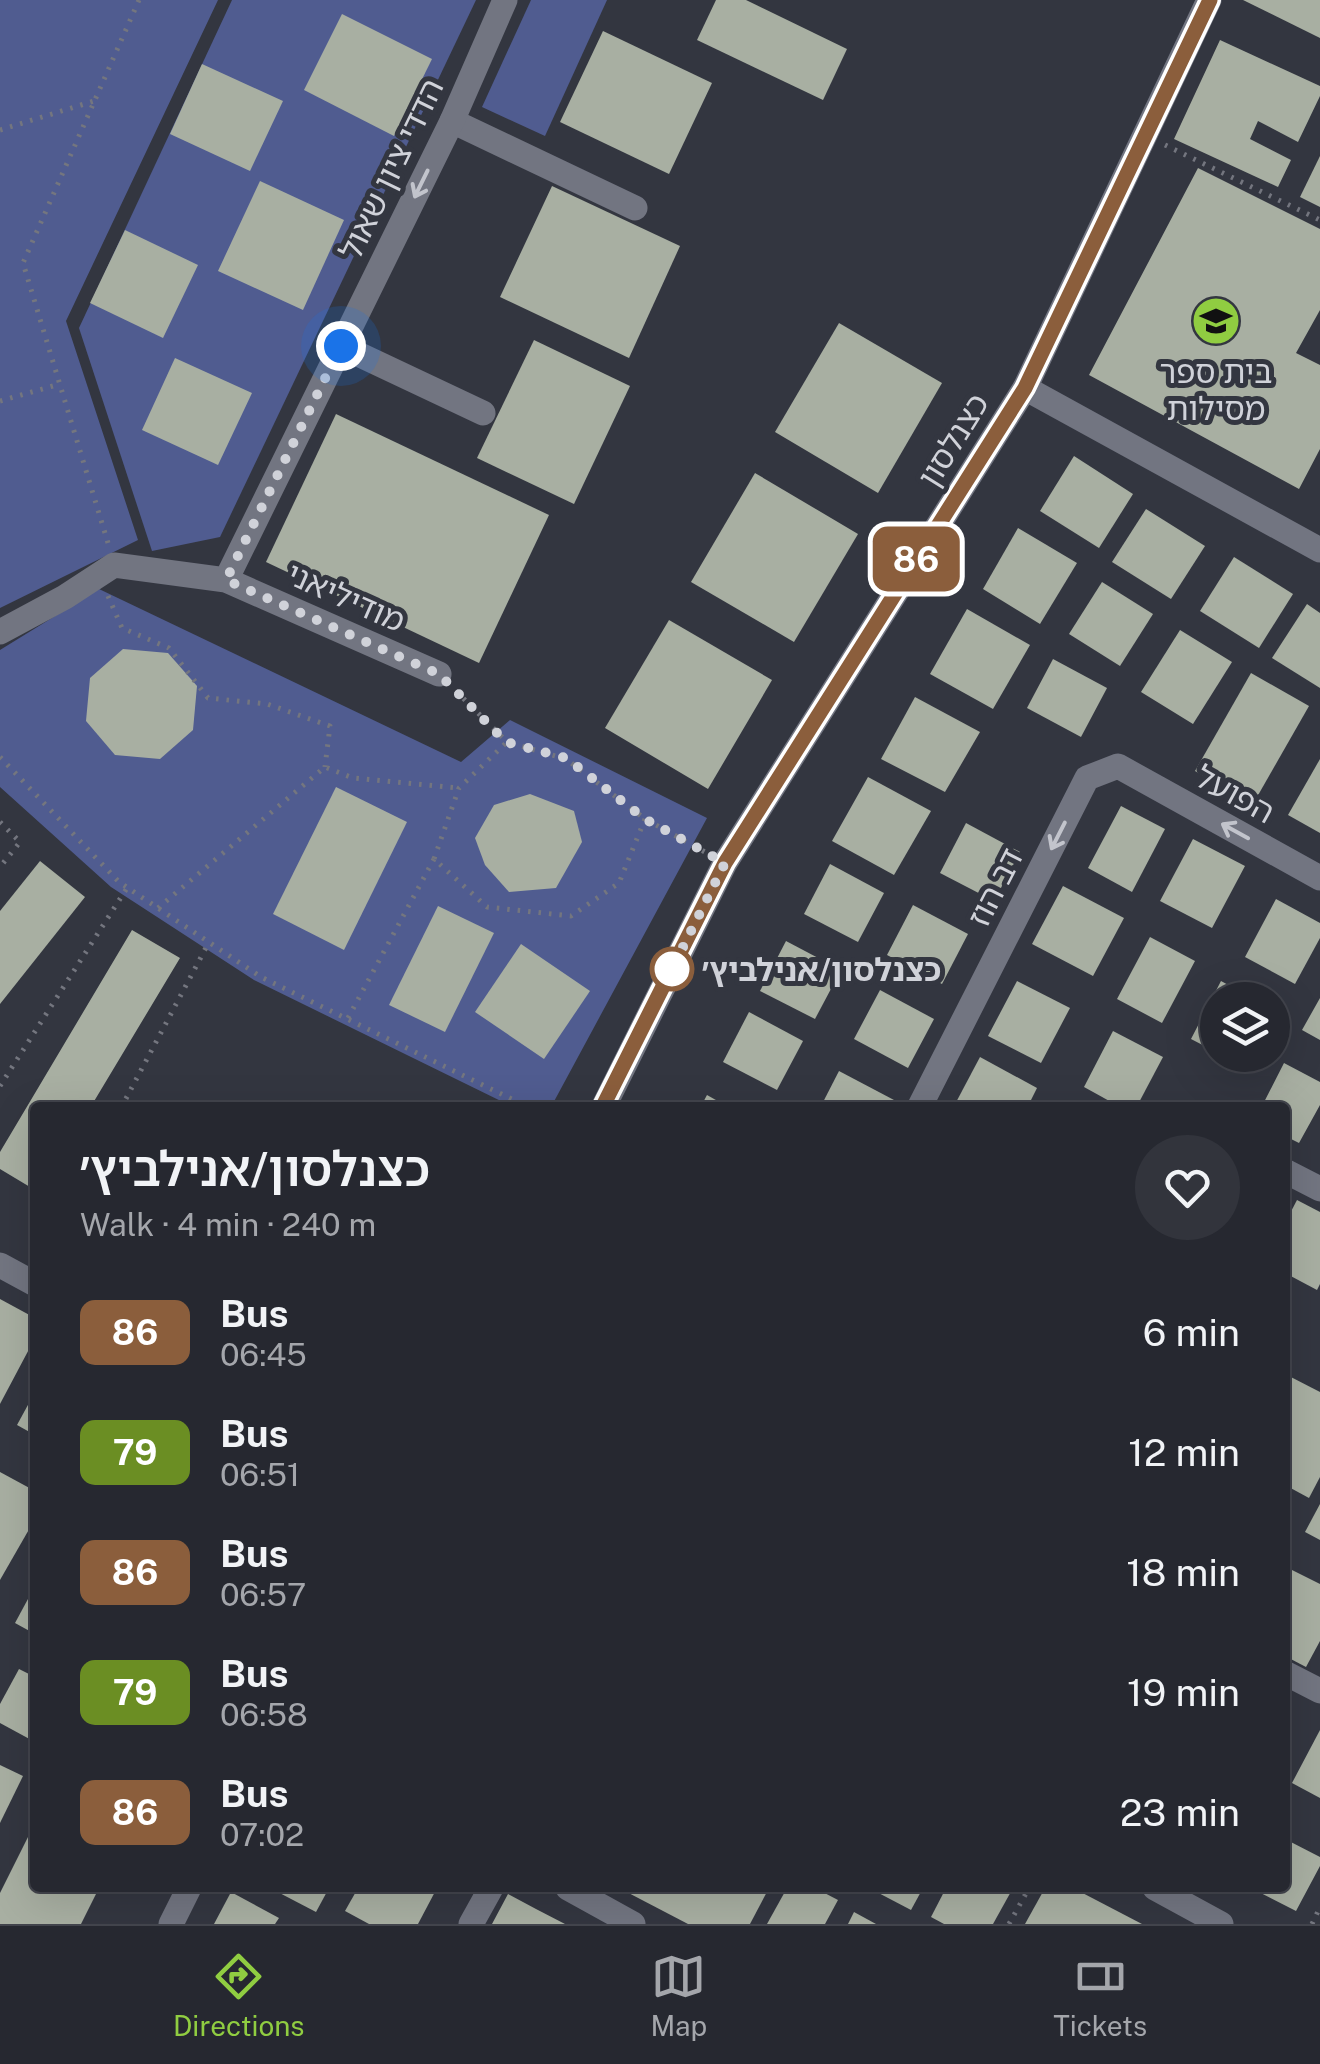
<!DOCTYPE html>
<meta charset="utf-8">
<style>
body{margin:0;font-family:"Public Sans","Noto Sans Hebrew",sans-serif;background:#32343c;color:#f1f3f6;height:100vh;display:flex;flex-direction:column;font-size:38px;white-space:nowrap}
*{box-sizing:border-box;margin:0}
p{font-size:32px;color:#a4a6ab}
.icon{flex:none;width:55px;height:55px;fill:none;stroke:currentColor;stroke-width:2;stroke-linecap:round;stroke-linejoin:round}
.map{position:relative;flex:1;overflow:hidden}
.drawer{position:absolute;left:30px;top:1102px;width:1260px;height:790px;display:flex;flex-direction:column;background:#262830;border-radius:10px;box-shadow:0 10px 40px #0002,0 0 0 2px #42444c}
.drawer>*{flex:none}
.badge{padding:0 20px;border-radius:15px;font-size:35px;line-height:65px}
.controls{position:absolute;left:1200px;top:982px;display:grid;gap:20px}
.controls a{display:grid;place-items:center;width:90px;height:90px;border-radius:50%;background:#262830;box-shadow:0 10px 40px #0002,0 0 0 2px #42444c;font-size:50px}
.you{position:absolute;width:50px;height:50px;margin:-25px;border:8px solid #fff;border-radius:50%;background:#1a73e8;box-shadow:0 0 0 15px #1a73e833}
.map>.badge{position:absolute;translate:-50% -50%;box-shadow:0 0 0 5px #fff}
.round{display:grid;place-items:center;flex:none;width:105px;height:105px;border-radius:52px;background:#32343c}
.overview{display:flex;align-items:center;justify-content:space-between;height:170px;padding:0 50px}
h1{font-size:48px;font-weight:600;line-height:75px}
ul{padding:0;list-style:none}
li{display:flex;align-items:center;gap:30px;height:120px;padding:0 50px}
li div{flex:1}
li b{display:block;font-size:38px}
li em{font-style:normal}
li .badge{min-width:110px;font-weight:700;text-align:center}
.dock{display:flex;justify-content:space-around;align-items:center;height:140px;border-top:2px solid #42444c;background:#262830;font-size:28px;color:#a4a6ab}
.dock a{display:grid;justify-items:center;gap:5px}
.dock .selected{color:#90cd41}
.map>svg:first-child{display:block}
.green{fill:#505c90}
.building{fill:#a8afa2}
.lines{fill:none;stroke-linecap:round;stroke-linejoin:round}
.path{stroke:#74767f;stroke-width:5;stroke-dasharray:2.5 8;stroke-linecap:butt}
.minor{stroke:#727581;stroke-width:25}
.tertiary{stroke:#727581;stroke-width:25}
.oneway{stroke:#c2c4cc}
.line-casing{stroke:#fff;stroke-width:22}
.line{stroke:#8b5e3c;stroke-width:15}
.walk{stroke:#d0d2d9;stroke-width:10;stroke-dasharray:0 18}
.stop-dot{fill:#fff;stroke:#8b5e3c;stroke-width:5}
.labels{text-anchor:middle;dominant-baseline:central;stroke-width:10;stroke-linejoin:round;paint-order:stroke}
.street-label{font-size:32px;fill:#d0d2d9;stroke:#333640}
.poi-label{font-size:32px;fill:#d0d2d9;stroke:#333640}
.stop-label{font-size:32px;font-weight:bold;fill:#d0d2d9;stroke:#333640;text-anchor:start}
</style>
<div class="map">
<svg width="1320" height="1924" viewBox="0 0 1320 1924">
<rect width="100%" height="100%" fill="#333640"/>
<g class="green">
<polygon points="0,0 218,0 66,321 138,540 0,608"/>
<polygon points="232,0 476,0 220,537 152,551 79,328"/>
<polygon points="531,0 607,0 545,136 482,107"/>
<polygon points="99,589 461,762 510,720 707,818 551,1107 515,1108 254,980 111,887 0,787 0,650"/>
</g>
<g class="building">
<polygon points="716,0 746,0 847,49 823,100 697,40"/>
<polygon points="1243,0 1320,0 1320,38"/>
<polygon points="342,14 432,59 394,136 304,90"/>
<polygon points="603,31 712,83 669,174 560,122"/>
<polygon points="1220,40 1320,86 1320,96 1298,142 1258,121 1250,139 1291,160 1278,187 1174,139"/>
<polygon points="202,64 283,101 250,171 170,134"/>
<polygon points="1320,156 1320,207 1300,197"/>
<polygon points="1198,168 1320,229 1320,310 1296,353 1320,365 1320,449 1299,489 1089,375"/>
<polygon points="260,181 344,220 303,310 218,271"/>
<polygon points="552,186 680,246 629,358 500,297"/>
<polygon points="125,230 198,265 163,338 90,303"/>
<polygon points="839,323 942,383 878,493 775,432"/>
<polygon points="534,340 630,386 574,504 477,458"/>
<polygon points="175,358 252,393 218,465 142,430"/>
<polygon points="336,414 549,515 479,663 266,562"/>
<polygon points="1074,456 1133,494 1099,548 1040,511"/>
<polygon points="755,473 858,534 794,642 691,582"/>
<polygon points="1146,509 1205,546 1171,599 1112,562"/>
<polygon points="1018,528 1077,563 1040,624 983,589"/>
<polygon points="1234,557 1293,594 1259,648 1200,611"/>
<polygon points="1102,582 1153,614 1120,666 1069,634"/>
<polygon points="1307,604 1320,613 1320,688 1272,658"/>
<polygon points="967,609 1030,645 993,709 930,674"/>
<polygon points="669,620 772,680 708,789 605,728"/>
<polygon points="1180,630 1232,662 1193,724 1141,692"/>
<polygon points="123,649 168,653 197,686 193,730 160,759 115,755 86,721 90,678"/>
<polygon points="1053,659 1107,688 1081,737 1027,708"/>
<polygon points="1251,673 1309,706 1253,804 1195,771"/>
<polygon points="915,697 980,732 945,792 881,759"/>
<polygon points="1320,759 1320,833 1288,815"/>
<polygon points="868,777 931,811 894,875 832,841"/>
<polygon points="336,787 407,822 344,950 273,914"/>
<polygon points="530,794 574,811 582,842 556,888 509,892 485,865 475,838 494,805"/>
<polygon points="1121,806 1165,829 1132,892 1088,868"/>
<polygon points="966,823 1020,852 994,901 940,873"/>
<polygon points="1193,839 1245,866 1212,928 1160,901"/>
<polygon points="40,861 85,897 0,1004 0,911"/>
<polygon points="830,864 884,893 858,942 804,914"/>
<polygon points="1063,886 1124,918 1093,976 1032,944"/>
<polygon points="1276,899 1320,923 1320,938 1295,984 1245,957"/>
<polygon points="913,905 968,934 942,984 887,955"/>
<polygon points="438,906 494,933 445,1032 389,1005"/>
<polygon points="132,930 180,958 90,1108 35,1108 35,1190 0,1169 0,1152"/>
<polygon points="1150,937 1195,961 1162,1023 1117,999"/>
<polygon points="786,941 841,970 815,1019 760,991"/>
<polygon points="521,944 590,991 544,1059 475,1012"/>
<polygon points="1017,981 1070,1008 1041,1063 988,1036"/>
<polygon points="1221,981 1256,1000 1218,1000 1218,1053 1191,1039"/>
<polygon points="880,990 934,1019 908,1068 854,1039"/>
<polygon points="1320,998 1320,1040 1302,1030"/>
<polygon points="749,1012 803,1041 777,1090 723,1062"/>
<polygon points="1113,1031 1163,1057 1136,1108 1122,1108 1084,1087"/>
<polygon points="1221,1055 1253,1055 1246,1068"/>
<polygon points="980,1057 1037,1088 1027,1108 953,1108"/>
<polygon points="1284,1063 1320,1082 1320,1105 1299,1143 1285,1136 1285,1108 1261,1108"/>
<polygon points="839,1071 894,1100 890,1108 820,1108"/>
<polygon points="707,1095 730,1108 700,1108"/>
<polygon points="1297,1200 1320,1212 1320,1284 1317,1290 1285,1273 1285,1223"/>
<polygon points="0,1299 35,1318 35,1338 0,1404"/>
<polygon points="1285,1374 1320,1392 1320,1477 1309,1498 1285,1485"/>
<polygon points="35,1392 35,1435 17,1425"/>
<polygon points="0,1472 35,1491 35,1519 0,1580"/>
<polygon points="1320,1504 1320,1540 1305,1532"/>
<polygon points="1292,1570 1320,1584 1320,1641 1306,1667 1285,1656 1285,1584"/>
<polygon points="35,1586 35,1634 15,1623"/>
<polygon points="19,1669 35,1677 35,1742 0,1723 0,1704"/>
<polygon points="1320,1730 1320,1798 1292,1783"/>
<polygon points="0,1765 23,1776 0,1823"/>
<polygon points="35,1823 35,1888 99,1888 81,1924 0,1924 0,1893"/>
<polygon points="1285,1839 1320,1857 1320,1866 1296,1911 1251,1888 1285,1888"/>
<polygon points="270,1888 329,1888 316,1912"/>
<polygon points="358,1888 437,1888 418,1924 369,1924 345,1911"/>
<polygon points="619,1888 769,1888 750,1924 688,1924"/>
<polygon points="787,1888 815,1888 838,1900 825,1924 767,1924"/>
<polygon points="869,1888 923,1888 911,1910"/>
<polygon points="946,1888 1013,1888 993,1924 944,1924 931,1917"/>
<polygon points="1045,1888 1073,1888 1142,1924 1025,1924"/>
<polygon points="231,1892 279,1918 275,1924 214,1924"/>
<polygon points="508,1894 536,1909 565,1924 492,1924"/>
<polygon points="854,1912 876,1924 848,1924"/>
</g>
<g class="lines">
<g class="path">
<polyline points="0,130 94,101"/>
<polyline points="1165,145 1320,220"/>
<polyline points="0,401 60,384"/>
<polyline points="108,543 23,263 139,0"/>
<polyline points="108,596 122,628 169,648 208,698 267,704 330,726 325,767"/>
<polyline points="456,691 507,742"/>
<polyline points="0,757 119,882 261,977 530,1108"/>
<polyline points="645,819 619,883 571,916 487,907 434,859 459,788 507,742 566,759 645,819 705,852"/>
<polyline points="0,822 20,842 0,867"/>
<polyline points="158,908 325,767 353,778 459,788"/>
<polyline points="348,1018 434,859"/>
<polyline points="0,1086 127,888"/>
<polyline points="121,1108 209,942"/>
<polyline points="1009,1924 1029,1888"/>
<polyline points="1312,1924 1320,1907"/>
</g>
<g class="minor">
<polyline points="452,121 635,208"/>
<polyline points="341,346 483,413"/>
<polyline points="1025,388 1320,550"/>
<polyline points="226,580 452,121 505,0"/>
<polyline points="0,632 65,597 114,565 226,580 439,674"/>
<polyline points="919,1108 1087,778 1118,766 1320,878"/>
<polyline points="1285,1171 1320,1189"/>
<polyline points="1285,1673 1320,1691"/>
<polyline points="568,1888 633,1924"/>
<polyline points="471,1924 491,1888"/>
</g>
<g class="tertiary">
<polyline points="603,1108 725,863 1025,388 1209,0"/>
<polyline points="0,1265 35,1284"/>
<polyline points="1155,1888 1221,1924"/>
<polyline points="171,1924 189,1888"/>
</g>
</g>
<defs><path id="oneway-shaft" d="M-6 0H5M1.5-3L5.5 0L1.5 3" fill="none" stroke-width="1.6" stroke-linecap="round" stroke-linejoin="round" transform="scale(2.5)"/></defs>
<g class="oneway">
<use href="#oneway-shaft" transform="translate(421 184) rotate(116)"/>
<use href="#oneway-shaft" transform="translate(1235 831) rotate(-151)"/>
<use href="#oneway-shaft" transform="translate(1058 836) rotate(117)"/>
</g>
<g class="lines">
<g class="line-casing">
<polyline id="line" points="602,1108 725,863 1025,388 1210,0"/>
</g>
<use href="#line" class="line"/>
<polyline class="walk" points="341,346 226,580 439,674 506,742 566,758 645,819 725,863 672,969"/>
</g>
<defs>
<g id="school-disc" transform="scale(2.5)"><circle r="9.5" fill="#90cd41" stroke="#333640"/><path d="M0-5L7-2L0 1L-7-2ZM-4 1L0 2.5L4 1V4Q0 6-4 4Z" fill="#111"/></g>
</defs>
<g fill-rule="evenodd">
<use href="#school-disc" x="1216" y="321"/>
</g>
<circle class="stop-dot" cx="672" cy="969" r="20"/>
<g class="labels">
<g class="street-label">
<text transform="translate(391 169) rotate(-64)">הדדי ציון שאול</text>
<text transform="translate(953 440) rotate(-58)">כצנלסון</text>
<text transform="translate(346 597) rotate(24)">מודיליאני</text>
<text transform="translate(1235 794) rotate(29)">הפועל</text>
<text transform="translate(995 887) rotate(-63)">דב הוז</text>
</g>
<g class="poi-label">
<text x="1216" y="371">בית ספר<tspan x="1216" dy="37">מסילות</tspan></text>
</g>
<g class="stop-label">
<text x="702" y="969">כצנלסון/אנילביץ׳</text>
</g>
</g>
</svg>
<div class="controls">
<a><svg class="icon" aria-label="layers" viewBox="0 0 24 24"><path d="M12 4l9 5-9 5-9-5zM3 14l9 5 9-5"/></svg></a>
</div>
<div class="you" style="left:341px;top:346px"></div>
<b class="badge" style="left:916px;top:559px;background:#8b5e3c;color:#fff">86</b>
<section class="drawer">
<div class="overview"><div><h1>כצנלסון/אנילביץ׳</h1><p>Walk · 4 min · 240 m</p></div><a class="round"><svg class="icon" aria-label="heart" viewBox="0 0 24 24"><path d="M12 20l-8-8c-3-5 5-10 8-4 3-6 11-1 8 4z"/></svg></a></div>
<ul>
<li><span class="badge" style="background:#8b5e3c;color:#fff">86</span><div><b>Bus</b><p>06:45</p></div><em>6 min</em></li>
<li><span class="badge" style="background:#6b8e23;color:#fff">79</span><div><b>Bus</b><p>06:51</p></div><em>12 min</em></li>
<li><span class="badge" style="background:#8b5e3c;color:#fff">86</span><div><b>Bus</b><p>06:57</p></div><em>18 min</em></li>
<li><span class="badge" style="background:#6b8e23;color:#fff">79</span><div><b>Bus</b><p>06:58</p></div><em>19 min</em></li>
<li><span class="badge" style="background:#8b5e3c;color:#fff">86</span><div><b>Bus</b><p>07:02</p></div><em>23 min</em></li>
</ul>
</section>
</div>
<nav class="dock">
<a class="selected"><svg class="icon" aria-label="directions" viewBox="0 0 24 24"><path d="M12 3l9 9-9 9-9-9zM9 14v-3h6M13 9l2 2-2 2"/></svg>Directions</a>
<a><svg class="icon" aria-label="map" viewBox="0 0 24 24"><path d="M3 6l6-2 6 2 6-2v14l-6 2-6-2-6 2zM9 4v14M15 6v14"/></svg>Map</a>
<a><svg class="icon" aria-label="tickets" viewBox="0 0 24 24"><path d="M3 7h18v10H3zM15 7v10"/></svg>Tickets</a>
</nav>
